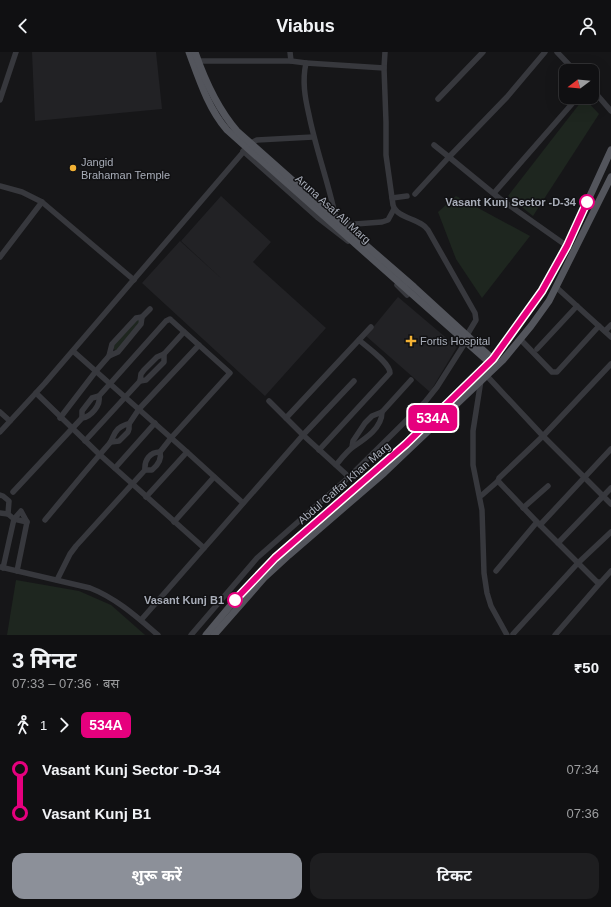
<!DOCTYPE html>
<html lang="hi">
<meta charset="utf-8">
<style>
body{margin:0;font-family:Arial,"Noto Sans Devanagari",sans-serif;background:#1e1e20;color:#f1f3f6;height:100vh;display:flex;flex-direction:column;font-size:15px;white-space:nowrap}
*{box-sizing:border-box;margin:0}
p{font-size:13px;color:#9c9d9f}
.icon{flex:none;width:22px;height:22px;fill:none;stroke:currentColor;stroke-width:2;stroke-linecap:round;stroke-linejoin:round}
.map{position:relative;height:583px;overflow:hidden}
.side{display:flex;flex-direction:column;background:#101012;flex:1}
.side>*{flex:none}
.badge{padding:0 8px;border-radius:6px;font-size:14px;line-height:26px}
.needle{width:26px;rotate:254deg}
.fabs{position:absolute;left:559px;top:12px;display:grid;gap:8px}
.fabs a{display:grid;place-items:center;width:40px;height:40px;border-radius:8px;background:#101012;box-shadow:0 4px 16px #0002,0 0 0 1px #303032;font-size:20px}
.map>.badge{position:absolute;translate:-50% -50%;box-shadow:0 0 0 2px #fff}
.legs{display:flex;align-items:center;gap:6px;height:44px;padding:0 12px;font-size:13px}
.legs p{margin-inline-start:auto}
.headline{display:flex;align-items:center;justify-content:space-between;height:68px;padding:0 12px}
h1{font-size:22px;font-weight:700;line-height:30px}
.cta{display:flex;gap:8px;margin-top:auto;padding:8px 12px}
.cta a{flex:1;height:46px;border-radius:12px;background:#8c9099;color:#fff;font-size:16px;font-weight:700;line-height:46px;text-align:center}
.cta a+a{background:#1e1e20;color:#f1f3f6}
ul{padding:0 12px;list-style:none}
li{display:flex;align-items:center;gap:14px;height:44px;font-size:15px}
li i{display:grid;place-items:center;width:6px;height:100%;margin:0 5px;background:currentColor}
li i::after{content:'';width:10px;height:10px;margin:-5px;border:3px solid;border-radius:50%;background:#101012}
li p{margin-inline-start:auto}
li:first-child i{background:linear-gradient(#0000 50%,currentColor 0)}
li:last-child i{background:linear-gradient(currentColor 50%,#0000 0)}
header{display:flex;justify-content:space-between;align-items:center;height:52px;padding:0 12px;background:#101012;font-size:18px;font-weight:700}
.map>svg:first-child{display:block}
.built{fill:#222225}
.green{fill:#1e261f}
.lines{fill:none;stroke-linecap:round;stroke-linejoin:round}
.minor{stroke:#37383d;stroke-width:5.5}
.major{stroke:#53555c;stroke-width:7}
.line-1-casing{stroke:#fff;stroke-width:9}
.line-1{stroke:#e6007e;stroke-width:6}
.poi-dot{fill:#f2b134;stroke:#111113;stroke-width:1.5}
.stop-1-dot{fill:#fff;stroke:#e6007e;stroke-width:2}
.labels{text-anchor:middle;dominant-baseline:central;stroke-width:3;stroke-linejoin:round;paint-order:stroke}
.poi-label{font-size:11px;fill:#a8adb8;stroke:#111113;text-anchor:start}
.stop-label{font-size:11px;font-weight:bold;fill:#a8adb8;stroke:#111113;text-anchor:end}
.street-label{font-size:11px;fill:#a8adb8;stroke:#111113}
</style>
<header><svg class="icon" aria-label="back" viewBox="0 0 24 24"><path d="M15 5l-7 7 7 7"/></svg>Viabus<svg class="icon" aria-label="person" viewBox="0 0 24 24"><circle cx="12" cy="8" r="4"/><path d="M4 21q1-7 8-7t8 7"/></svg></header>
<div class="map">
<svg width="611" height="583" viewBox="0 0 611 583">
<rect width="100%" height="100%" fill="#161618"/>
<g class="built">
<polygon points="32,0 156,0 162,57 35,69"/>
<polygon points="221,144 271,190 253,210 326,276 265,344 142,231 180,189 223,228 181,189"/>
<polygon points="398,245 457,295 430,340 366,284"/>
</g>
<g class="green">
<polygon points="584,46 599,62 533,164 508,144"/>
<polygon points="456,144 530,184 482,246 456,207 438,160"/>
<polygon points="141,263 140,271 116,299 111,294"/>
<polygon points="16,528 79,539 111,553 145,583 7,583"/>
</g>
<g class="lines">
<g class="minor">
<polyline points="290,0 291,9"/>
<path d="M385 0 384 16 386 70V103L393 153C397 167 420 166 428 178L475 261 476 268 467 283"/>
<polyline points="545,0 507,45 449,105 499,146 567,194"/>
<polyline points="557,0 575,19"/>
<polyline points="198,9 291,9 306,11"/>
<polyline points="592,37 611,59"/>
<polyline points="438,47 483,0"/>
<polyline points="0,48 16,0"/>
<polyline points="243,99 317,165 348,189"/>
<polyline points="0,134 22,140 42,150 134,228"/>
<polyline points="494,141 578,45"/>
<polyline points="415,142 449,105 434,93"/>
<polyline points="392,146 407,144"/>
<path d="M336 167C329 132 316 98 309 63 305 46 302 29 306 11L384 16"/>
<polyline points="342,173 382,170 388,168 394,157"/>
<polyline points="0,205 42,150"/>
<polyline points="397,233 407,243"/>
<polyline points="556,235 611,285"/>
<polyline points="605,279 611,273"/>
<polyline points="520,287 552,320 557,320 599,274"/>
<polyline points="537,297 577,254"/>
<polyline points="73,299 187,400 243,451"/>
<polyline points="109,304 112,292 136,266 142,265 150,257"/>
<polyline points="611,312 543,384 499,426 498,429 537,470 597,530 601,530 611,519"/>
<polyline points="486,323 543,384 611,452"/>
<polyline points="481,328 473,379 473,413 482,458 484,521 487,541 491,554 507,583"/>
<polyline points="140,329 146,328 164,310 164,302"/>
<polyline points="36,341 99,402 204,496"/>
<polyline points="269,349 303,383 349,425"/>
<polyline points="0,360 10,369"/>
<polyline points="60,366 96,319 109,304 118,300 141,272 142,265"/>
<path d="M82 366V359L92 346 99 344 166 269 170 267 171 268 230 321 171 386 160 400C162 407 158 413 152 418H145"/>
<polyline points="286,366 371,275"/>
<polyline points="0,380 45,331 251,91 257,88 313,85"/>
<polyline points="85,389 140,329 141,322 144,318 157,305 164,302 184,280"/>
<polyline points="111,390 119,389 128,380 129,377 129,372 139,357 199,293"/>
<polyline points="352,395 353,389 365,371 372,364 382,360 411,328"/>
<path d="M319 398 390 321C390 311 367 295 359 288"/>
<path d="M336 413C341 407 347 399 353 395 365 387 382 376 382 360"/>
<polyline points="115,416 155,371"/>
<path d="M13 440 82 366C91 365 101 353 99 344"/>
<polyline points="0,443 3,444 9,449 8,462"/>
<polyline points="482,443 498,429"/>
<polyline points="146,445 187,400"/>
<polyline points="523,456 548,434"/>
<polyline points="0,461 8,462 14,467 27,470"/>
<path d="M45 468C66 443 87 417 109 392 113 388 112 383 118 377 122 374 125 372 129 372"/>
<polyline points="174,470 214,425"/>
<polyline points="540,473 611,397"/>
<polyline points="558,491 611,436"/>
<path d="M0 515 90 536C116 546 137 565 158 583"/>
<polyline points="3,516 14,467 21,459 27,470 17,519"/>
<polyline points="496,519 537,470"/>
<path d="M57 528 70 502 76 494 145 418C144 408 150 400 160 400"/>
<polyline points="141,568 303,383 354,329"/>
<polyline points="513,582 578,511 611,480"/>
<polyline points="191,583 257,506 349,425 425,350 437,335 465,291"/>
<polyline points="555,583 600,531"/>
</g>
<g class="major">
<path d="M189 0C199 27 208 56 227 78L492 313"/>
<path d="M195 0C205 29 217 56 237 79L352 181 414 235 495 309"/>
<polyline points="206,583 241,541 275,506 406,392 493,307 542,239 567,194 611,98"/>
<polyline points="214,583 264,526 289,503 384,421 503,308 531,274 549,249 611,125"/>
</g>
</g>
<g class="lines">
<g class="line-1-casing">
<polyline id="line-1" points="235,548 275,506 406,392 493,307 542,239 567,194 587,150"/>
</g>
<use href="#line-1" class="line-1"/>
</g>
<g class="poi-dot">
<circle cx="73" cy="116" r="4"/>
<path d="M409 283h4v4h4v4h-4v4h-4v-4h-4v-4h4z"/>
</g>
<g class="stop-1-dot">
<circle cx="587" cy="150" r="7"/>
<circle cx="235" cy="548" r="7"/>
</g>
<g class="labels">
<g class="poi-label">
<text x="81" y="110">Jangid<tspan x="81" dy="13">Brahaman Temple</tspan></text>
<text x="420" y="289">Fortis Hospital</text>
</g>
<g class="stop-label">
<text x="576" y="150">Vasant Kunj Sector -D-34</text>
<text x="224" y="548">Vasant Kunj B1</text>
</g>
<g class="street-label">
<text transform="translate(333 157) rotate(42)">Aruna Asaf Ali Marg</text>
<text transform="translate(344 431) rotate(-41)">Abdul Gaffar Khan Marg</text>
</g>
</g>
</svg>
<div class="fabs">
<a><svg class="needle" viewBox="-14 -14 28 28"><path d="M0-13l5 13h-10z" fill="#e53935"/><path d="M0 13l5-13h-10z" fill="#9c9d9f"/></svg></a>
</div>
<b class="badge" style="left:433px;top:366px;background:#e6007e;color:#fff">534A</b>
</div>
<section class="side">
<div class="headline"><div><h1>3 मिनट</h1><p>07:33 – 07:36 · बस</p></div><b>₹50</b></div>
<div class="legs"><svg class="icon" aria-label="walk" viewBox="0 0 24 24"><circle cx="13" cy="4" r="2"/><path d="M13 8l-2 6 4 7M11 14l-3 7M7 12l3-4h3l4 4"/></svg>1<svg class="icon" aria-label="forward" viewBox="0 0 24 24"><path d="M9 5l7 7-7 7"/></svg><b class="badge" style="background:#e6007e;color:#fff">534A</b></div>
<ul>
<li><i style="color:#e6007e"></i><b>Vasant Kunj Sector -D-34</b><p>07:34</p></li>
<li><i style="color:#e6007e"></i><b>Vasant Kunj B1</b><p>07:36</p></li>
</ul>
<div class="cta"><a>शुरू करें</a><a>टिकट</a></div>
</section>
